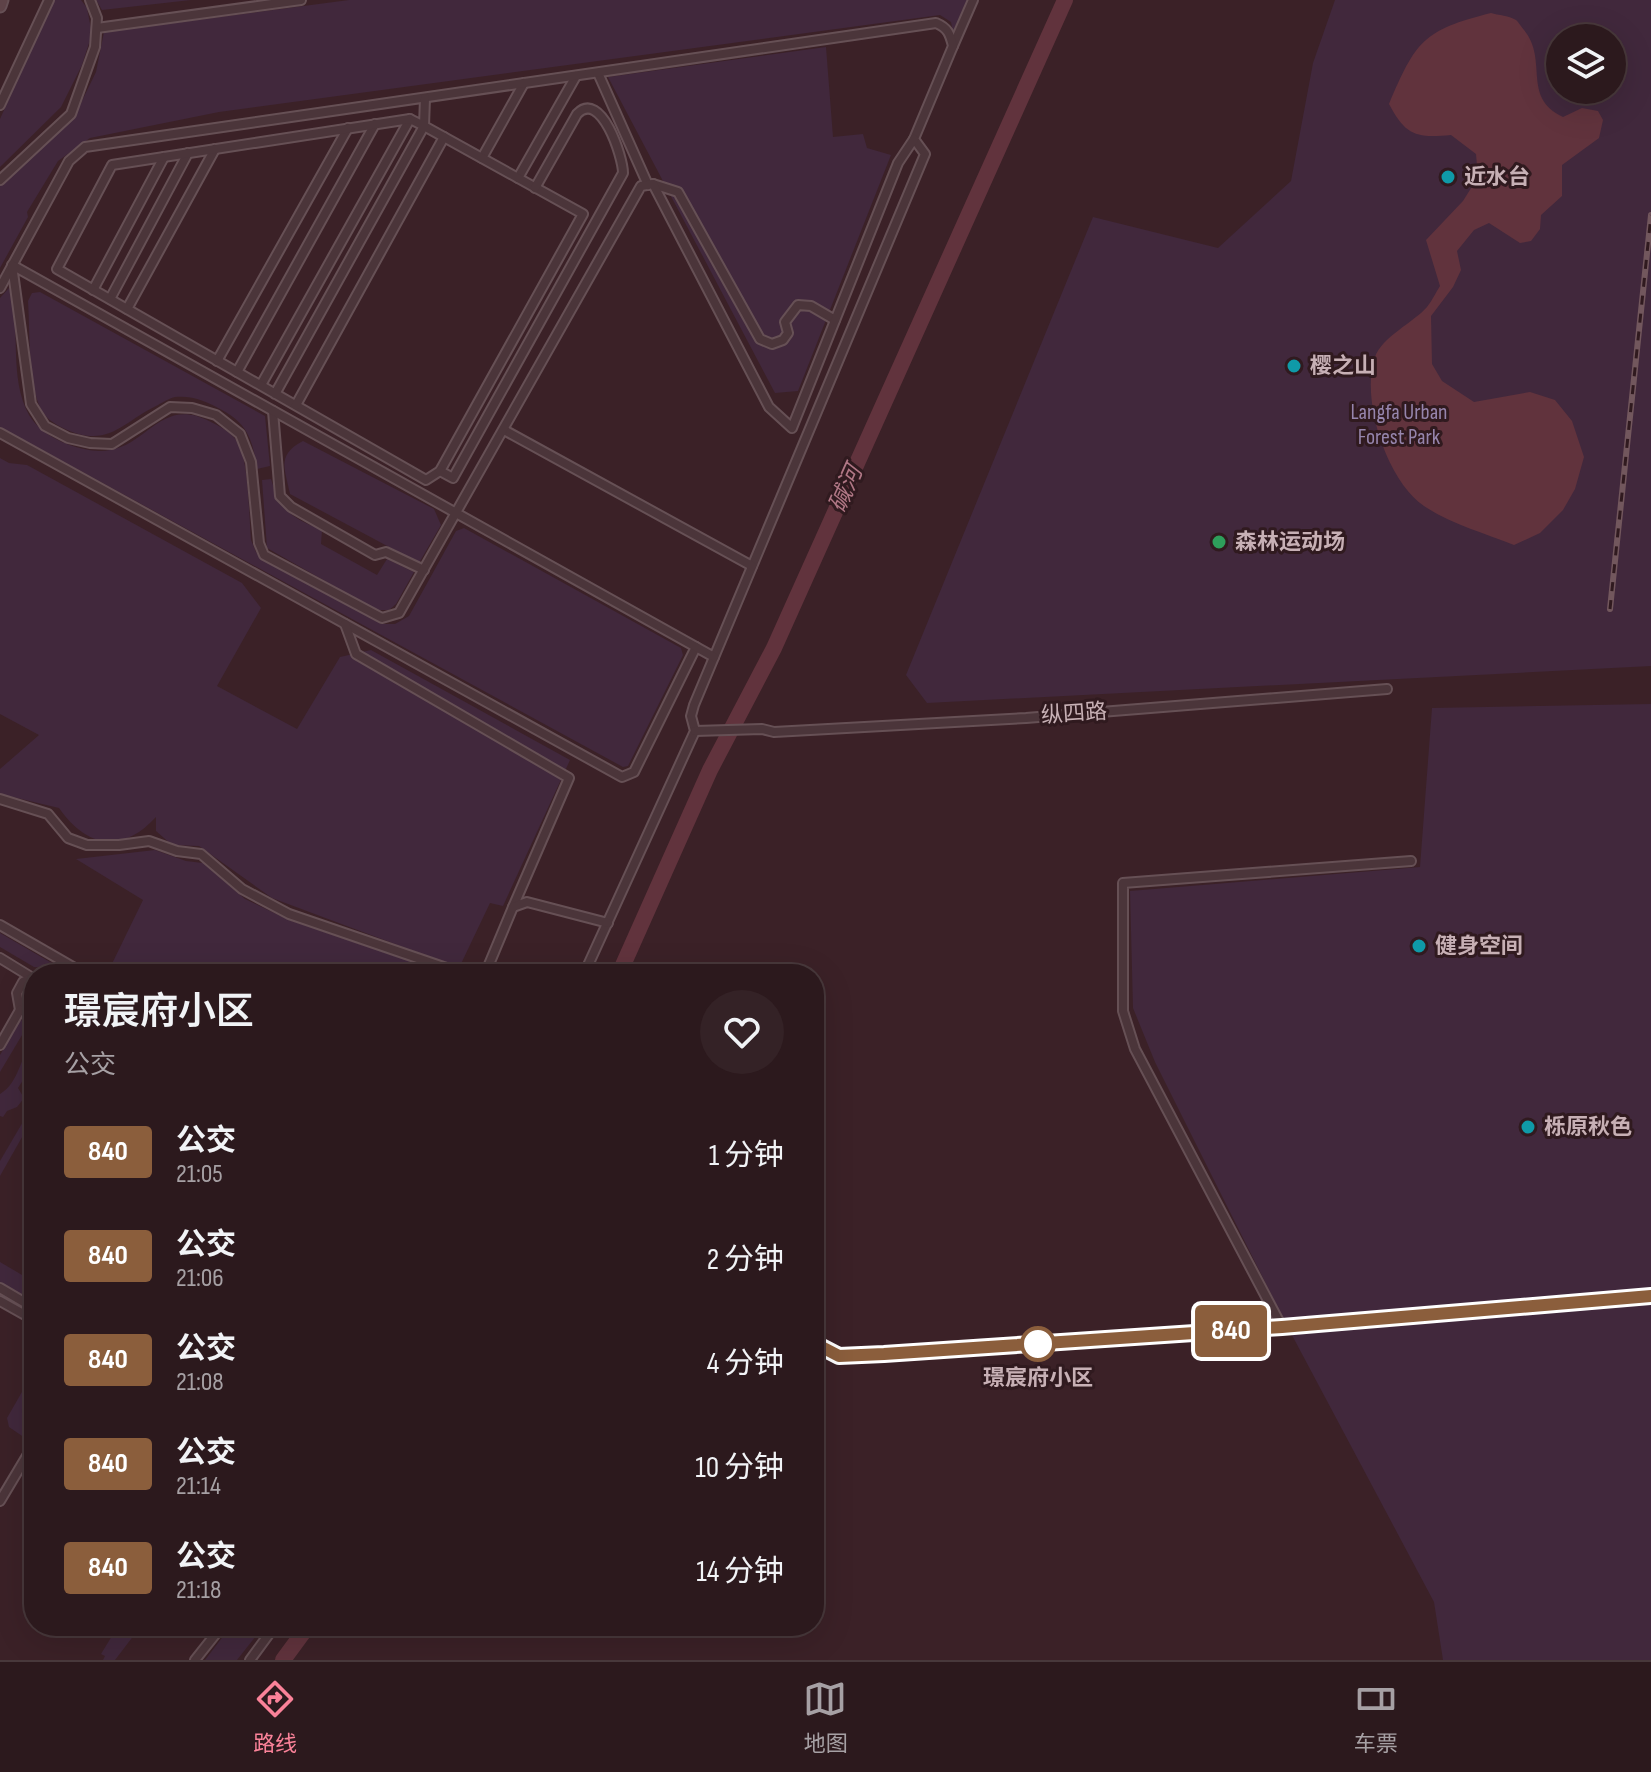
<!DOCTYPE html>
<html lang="zh">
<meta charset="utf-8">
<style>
body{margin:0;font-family:"Sofia Sans Condensed","Noto Sans SC",sans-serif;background:#342226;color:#f1f3f6;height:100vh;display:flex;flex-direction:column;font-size:30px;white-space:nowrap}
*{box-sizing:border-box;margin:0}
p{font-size:26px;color:#a6a0a4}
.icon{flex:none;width:44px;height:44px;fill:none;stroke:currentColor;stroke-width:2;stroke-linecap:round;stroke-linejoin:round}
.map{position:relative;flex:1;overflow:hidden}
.side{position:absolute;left:24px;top:964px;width:800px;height:672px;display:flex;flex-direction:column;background:#2c191d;border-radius:32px;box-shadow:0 8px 32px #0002,0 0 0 2px #48383b}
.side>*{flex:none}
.badge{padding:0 16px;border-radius:6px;font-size:28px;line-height:52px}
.fabs{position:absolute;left:1546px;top:24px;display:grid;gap:16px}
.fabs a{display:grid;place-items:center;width:80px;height:80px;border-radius:50%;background:#2c191d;box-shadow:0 8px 32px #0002,0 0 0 2px #48383b;font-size:40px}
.map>.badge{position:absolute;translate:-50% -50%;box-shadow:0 0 0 4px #fff}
.round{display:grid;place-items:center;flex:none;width:84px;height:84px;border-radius:42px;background:#342226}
.summary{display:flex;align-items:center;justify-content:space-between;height:136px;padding:0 40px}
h1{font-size:38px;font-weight:600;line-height:60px}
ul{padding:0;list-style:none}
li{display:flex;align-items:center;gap:24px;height:104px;padding:0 40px}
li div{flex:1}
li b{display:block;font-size:30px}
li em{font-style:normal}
li .badge{min-width:88px;font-weight:700;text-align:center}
.tabs{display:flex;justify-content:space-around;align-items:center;height:112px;border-top:2px solid #48383b;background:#2c191d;font-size:22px;color:#a6a0a4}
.tabs a{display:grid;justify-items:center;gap:4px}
.tabs .active{color:#fa8299}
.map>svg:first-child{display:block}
.green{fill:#41283c;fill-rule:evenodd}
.water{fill:#61333d}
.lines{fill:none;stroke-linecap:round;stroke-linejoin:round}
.river{stroke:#61333d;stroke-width:16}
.street-casing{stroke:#665055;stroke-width:12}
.secondary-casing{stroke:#665055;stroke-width:15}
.street{stroke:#4b353a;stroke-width:8}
.secondary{stroke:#5e4348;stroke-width:11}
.rail-casing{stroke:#72575d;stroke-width:6}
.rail{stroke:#301a1f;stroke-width:3;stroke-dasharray:9;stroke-linecap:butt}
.line-casing{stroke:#fff;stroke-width:18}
.line{stroke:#8b5e3c;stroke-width:12}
.culture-dot{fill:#0f9aa8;stroke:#301a1f;stroke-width:3}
.leisure-dot{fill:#2e9e5b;stroke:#301a1f;stroke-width:3}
.stop-dot{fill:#fff;stroke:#8b5e3c;stroke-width:4}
.labels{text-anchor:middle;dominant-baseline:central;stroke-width:6;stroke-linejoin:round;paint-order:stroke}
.poi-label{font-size:22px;font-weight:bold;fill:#c7b0b5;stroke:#301a1f;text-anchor:start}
.park-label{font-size:22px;fill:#9685ad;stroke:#301a1f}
.street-label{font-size:22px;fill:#c7b0b5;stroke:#301a1f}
.stop-label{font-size:22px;font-weight:bold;fill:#c7b0b5;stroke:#301a1f}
.water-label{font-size:24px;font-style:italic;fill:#b07785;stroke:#301a1f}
</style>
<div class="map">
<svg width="1651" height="1660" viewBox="0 0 1651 1660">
<rect width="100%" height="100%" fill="#3b2127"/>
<g class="green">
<polygon points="53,0 81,0 87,8 92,34 82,65 61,107 0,167 0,119"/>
<polygon points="96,0 191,0 102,10"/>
<polygon points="349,0 967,0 953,32 951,22 940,15 219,112 90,138 58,161 27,212 28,217 0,268 0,185 76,113 96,72 104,32"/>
<path d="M1335 0H1651V666L927 703 906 675 1093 217 1218 248 1291 181 1313 63ZM1560 38H1612V90H1560Z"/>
<polygon points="826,47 833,137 863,134 867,148 891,155 798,391 775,393 608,77"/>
<path d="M9 288C22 329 8 376 29 415 36 427 49 436 62 442 77 448 94 453 110 450 148 444 162 397 209 421 219 426 232 432 238 443 249 461 249 517 251 540L256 552 263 560 382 624H395L409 616 456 531 464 528 681 648 683 655 628 766 623 767 0 427V298Z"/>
<path d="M40 292 265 416 270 466 257 469C253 441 248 424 222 410 208 402 192 395 175 397 170 398 163 402 158 405 122 422 109 449 65 429 54 424 43 417 39 405 28 377 30 332 28 301L32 293Z"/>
<path d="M303 441 434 509 441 525 419 563 290 494C285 469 276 455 303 441Z"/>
<path d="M0 458 9 463 27 465 242 583 261 608 217 686 297 729 340 657 371 650 570 760 503 906 490 903 459 968 272 898 199 846 172 845 156 831V817C122 854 87 848 59 808L0 794V769L39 735 0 714Z"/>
<path d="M271 479C281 512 291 517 322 530L321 544 377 575 387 559 414 572 396 604 389 610H376L267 548 262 480Z"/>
<polygon points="1651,704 1651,1660 1443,1660 1434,1602 1285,1322 1155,1062 1133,1008 1130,891 1420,867 1432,708"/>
<polygon points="155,850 186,861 203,863 245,899 289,920 410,961 404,974 107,974 143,900 76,859"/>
<polygon points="0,933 69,973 71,974 56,974 47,968 34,967 0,947"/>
<polygon points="26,1018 34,1019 34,1021 28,1025 0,1072 0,1055 20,1021"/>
<path d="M34 1038V1076L25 1077 18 1088 24 1098 17 1107 7 1111 3 1117 0 1116V1094C20 1082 20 1056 34 1038Z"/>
<polygon points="34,1103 34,1116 0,1176 0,1161"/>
<polygon points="0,1262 34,1282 34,1304 0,1284"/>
<path d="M34 1371C34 1392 23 1393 22 1408 21 1419 28 1429 28 1440L9 1427 7 1418Z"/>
<polygon points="118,1626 141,1626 115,1660 103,1660 105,1656 101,1654"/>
<polygon points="231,1626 264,1626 237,1660 205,1660"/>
</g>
<path class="water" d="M1491 13C1498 15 1510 16 1516 20 1517 20 1523 29 1524 30 1549 61 1521 97 1563 117L1582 108 1598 111 1603 120 1599 138 1562 165V196L1541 215 1540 229 1531 241 1520 243 1489 223 1474 230 1457 251 1461 270 1453 287 1431 316 1432 364 1442 381 1474 402 1530 392 1555 400 1572 421 1584 457 1575 489 1563 510 1540 533 1514 545C1484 533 1451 524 1424 506 1387 481 1360 399 1375 357 1382 337 1414 322 1427 307 1432 301 1436 292 1440 286L1426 240 1463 201 1478 177 1476 154 1451 135C1416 138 1406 136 1389 104 1416 41 1423 30 1491 13Z"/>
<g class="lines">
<g class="river">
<polyline points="619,974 710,770 774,648 1065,0"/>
<polyline points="283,1660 308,1626"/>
</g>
<g class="street-casing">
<g id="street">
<polyline points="97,28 301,0"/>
<polyline points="953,46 973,0"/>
<polyline points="598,73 648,185"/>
<polyline points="0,105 49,0"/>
<polyline points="482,158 524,83"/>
<polyline points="518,178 576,76"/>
<polyline points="0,180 71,114 95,47 97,18 90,0"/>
<polyline points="653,184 678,192 760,339 772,344 783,340 788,333 785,322 798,305 811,306 835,320"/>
<path d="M0 288 69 161 85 147 936 23C948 28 950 34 953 46L914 139 925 154 694 705 691 716 695 731 584 974"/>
<polyline points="93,290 164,157"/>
<polyline points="110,299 188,153"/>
<polyline points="127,309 215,149"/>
<polyline points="217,361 348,128"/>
<polyline points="237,372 375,124"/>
<polyline points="261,385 410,119"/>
<polyline points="275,394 424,126 410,119 112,165 57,269 426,480 440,471 583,214 424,126 425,98"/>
<polyline points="296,405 444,137"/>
<polyline points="273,411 280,496 291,507 375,555 386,552 424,570"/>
<polyline points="504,430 752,566"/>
<polyline points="0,433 622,777 634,772 696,647"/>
<path d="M440 471 453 478 623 173C623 157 601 89 577 114L535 188"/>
<polyline points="345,624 356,654 569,778 513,907"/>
<path d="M714 657 696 647C468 520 240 393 12 265L31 404 45 426 68 438 90 443 112 444 170 407 192 408 216 415 240 434 251 462 259 543 264 555 382 618 399 613 641 186 653 184 769 407 792 428 898 163 914 139"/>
<polyline points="695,731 762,729 774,732 1026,718 1387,689"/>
<polyline points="0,799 48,814 68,838 87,845 119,845 149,841 177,851 201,854 242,889 289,914 464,974"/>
<polyline points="0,925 85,974"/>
<polyline points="0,958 31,977"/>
<polyline points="485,974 513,907 527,902 608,923"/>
<polyline points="34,977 23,982 17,993 20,1010 34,1014"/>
<polyline points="0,1045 20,1010"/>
<polyline points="0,1288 34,1308"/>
<polyline points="0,1301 34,1320"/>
<polyline points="1282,1327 1135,1049 1123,1011 1123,883 1411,861"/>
<path d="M32 1447C34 1425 22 1414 34 1394"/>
<polyline points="0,1501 34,1444"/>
<polyline points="195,1660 222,1626"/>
<polyline points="250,1660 275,1626"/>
</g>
</g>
<g class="secondary-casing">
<g id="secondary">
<polyline points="0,6 2,0"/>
<polyline points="814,1343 839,1356 884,1354 1282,1327 1651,1296"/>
</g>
</g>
<use href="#street" class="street"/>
<use href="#secondary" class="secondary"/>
<g class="rail-casing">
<polyline id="rail" points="1610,609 1651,215"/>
</g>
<use href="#rail" class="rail"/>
</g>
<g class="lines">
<g class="line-casing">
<polyline id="line" points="814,1343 839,1356 884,1354 1282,1327 1651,1296"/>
</g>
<use href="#line" class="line"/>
</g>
<g class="culture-dot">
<circle cx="1448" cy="177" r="8"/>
<circle cx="1294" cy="366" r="8"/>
<circle cx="1419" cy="946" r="8"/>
<circle cx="1528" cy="1127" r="8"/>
</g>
<circle class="leisure-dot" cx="1219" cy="542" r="8"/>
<circle class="stop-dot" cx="1038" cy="1344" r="16"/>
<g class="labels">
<g class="poi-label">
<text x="1464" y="177">近水台</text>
<text x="1310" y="366">樱之山</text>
<text x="1235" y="542">森林运动场</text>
<text x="1435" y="946">健身空间</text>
<text x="1544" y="1127">栎原秋色</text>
</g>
<g class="park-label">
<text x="1399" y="412">Langfa Urban<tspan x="1399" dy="25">Forest Park</tspan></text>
</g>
<g class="street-label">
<text transform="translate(1074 714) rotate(-4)">纵四路</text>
</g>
<g class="stop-label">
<text x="1038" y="1378">璟宸府小区</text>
</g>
<g class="water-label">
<text transform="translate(846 489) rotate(-66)">碱河</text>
</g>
</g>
</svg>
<div class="fabs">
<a><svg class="icon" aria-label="layers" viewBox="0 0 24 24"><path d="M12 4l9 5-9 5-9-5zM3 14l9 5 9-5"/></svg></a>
</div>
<b class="badge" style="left:1231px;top:1331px;background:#8b5e3c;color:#fff">840</b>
<section class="side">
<div class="summary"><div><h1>璟宸府小区</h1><p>公交</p></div><a class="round"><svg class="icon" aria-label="heart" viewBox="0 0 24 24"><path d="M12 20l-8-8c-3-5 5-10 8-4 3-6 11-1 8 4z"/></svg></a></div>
<ul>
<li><span class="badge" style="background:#8b5e3c;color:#fff">840</span><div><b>公交</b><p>21:05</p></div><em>1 分钟</em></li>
<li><span class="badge" style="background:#8b5e3c;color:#fff">840</span><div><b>公交</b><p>21:06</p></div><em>2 分钟</em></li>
<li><span class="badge" style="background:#8b5e3c;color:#fff">840</span><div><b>公交</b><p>21:08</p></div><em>4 分钟</em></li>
<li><span class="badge" style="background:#8b5e3c;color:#fff">840</span><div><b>公交</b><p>21:14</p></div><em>10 分钟</em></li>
<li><span class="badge" style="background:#8b5e3c;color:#fff">840</span><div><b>公交</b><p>21:18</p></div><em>14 分钟</em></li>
</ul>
</section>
</div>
<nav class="tabs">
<a class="active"><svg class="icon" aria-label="directions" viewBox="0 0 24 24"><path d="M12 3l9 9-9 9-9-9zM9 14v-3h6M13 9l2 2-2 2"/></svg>路线</a>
<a><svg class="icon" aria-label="map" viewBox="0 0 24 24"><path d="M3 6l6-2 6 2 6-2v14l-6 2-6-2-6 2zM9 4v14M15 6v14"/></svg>地图</a>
<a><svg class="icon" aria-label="tickets" viewBox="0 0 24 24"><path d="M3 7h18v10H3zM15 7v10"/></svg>车票</a>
</nav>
